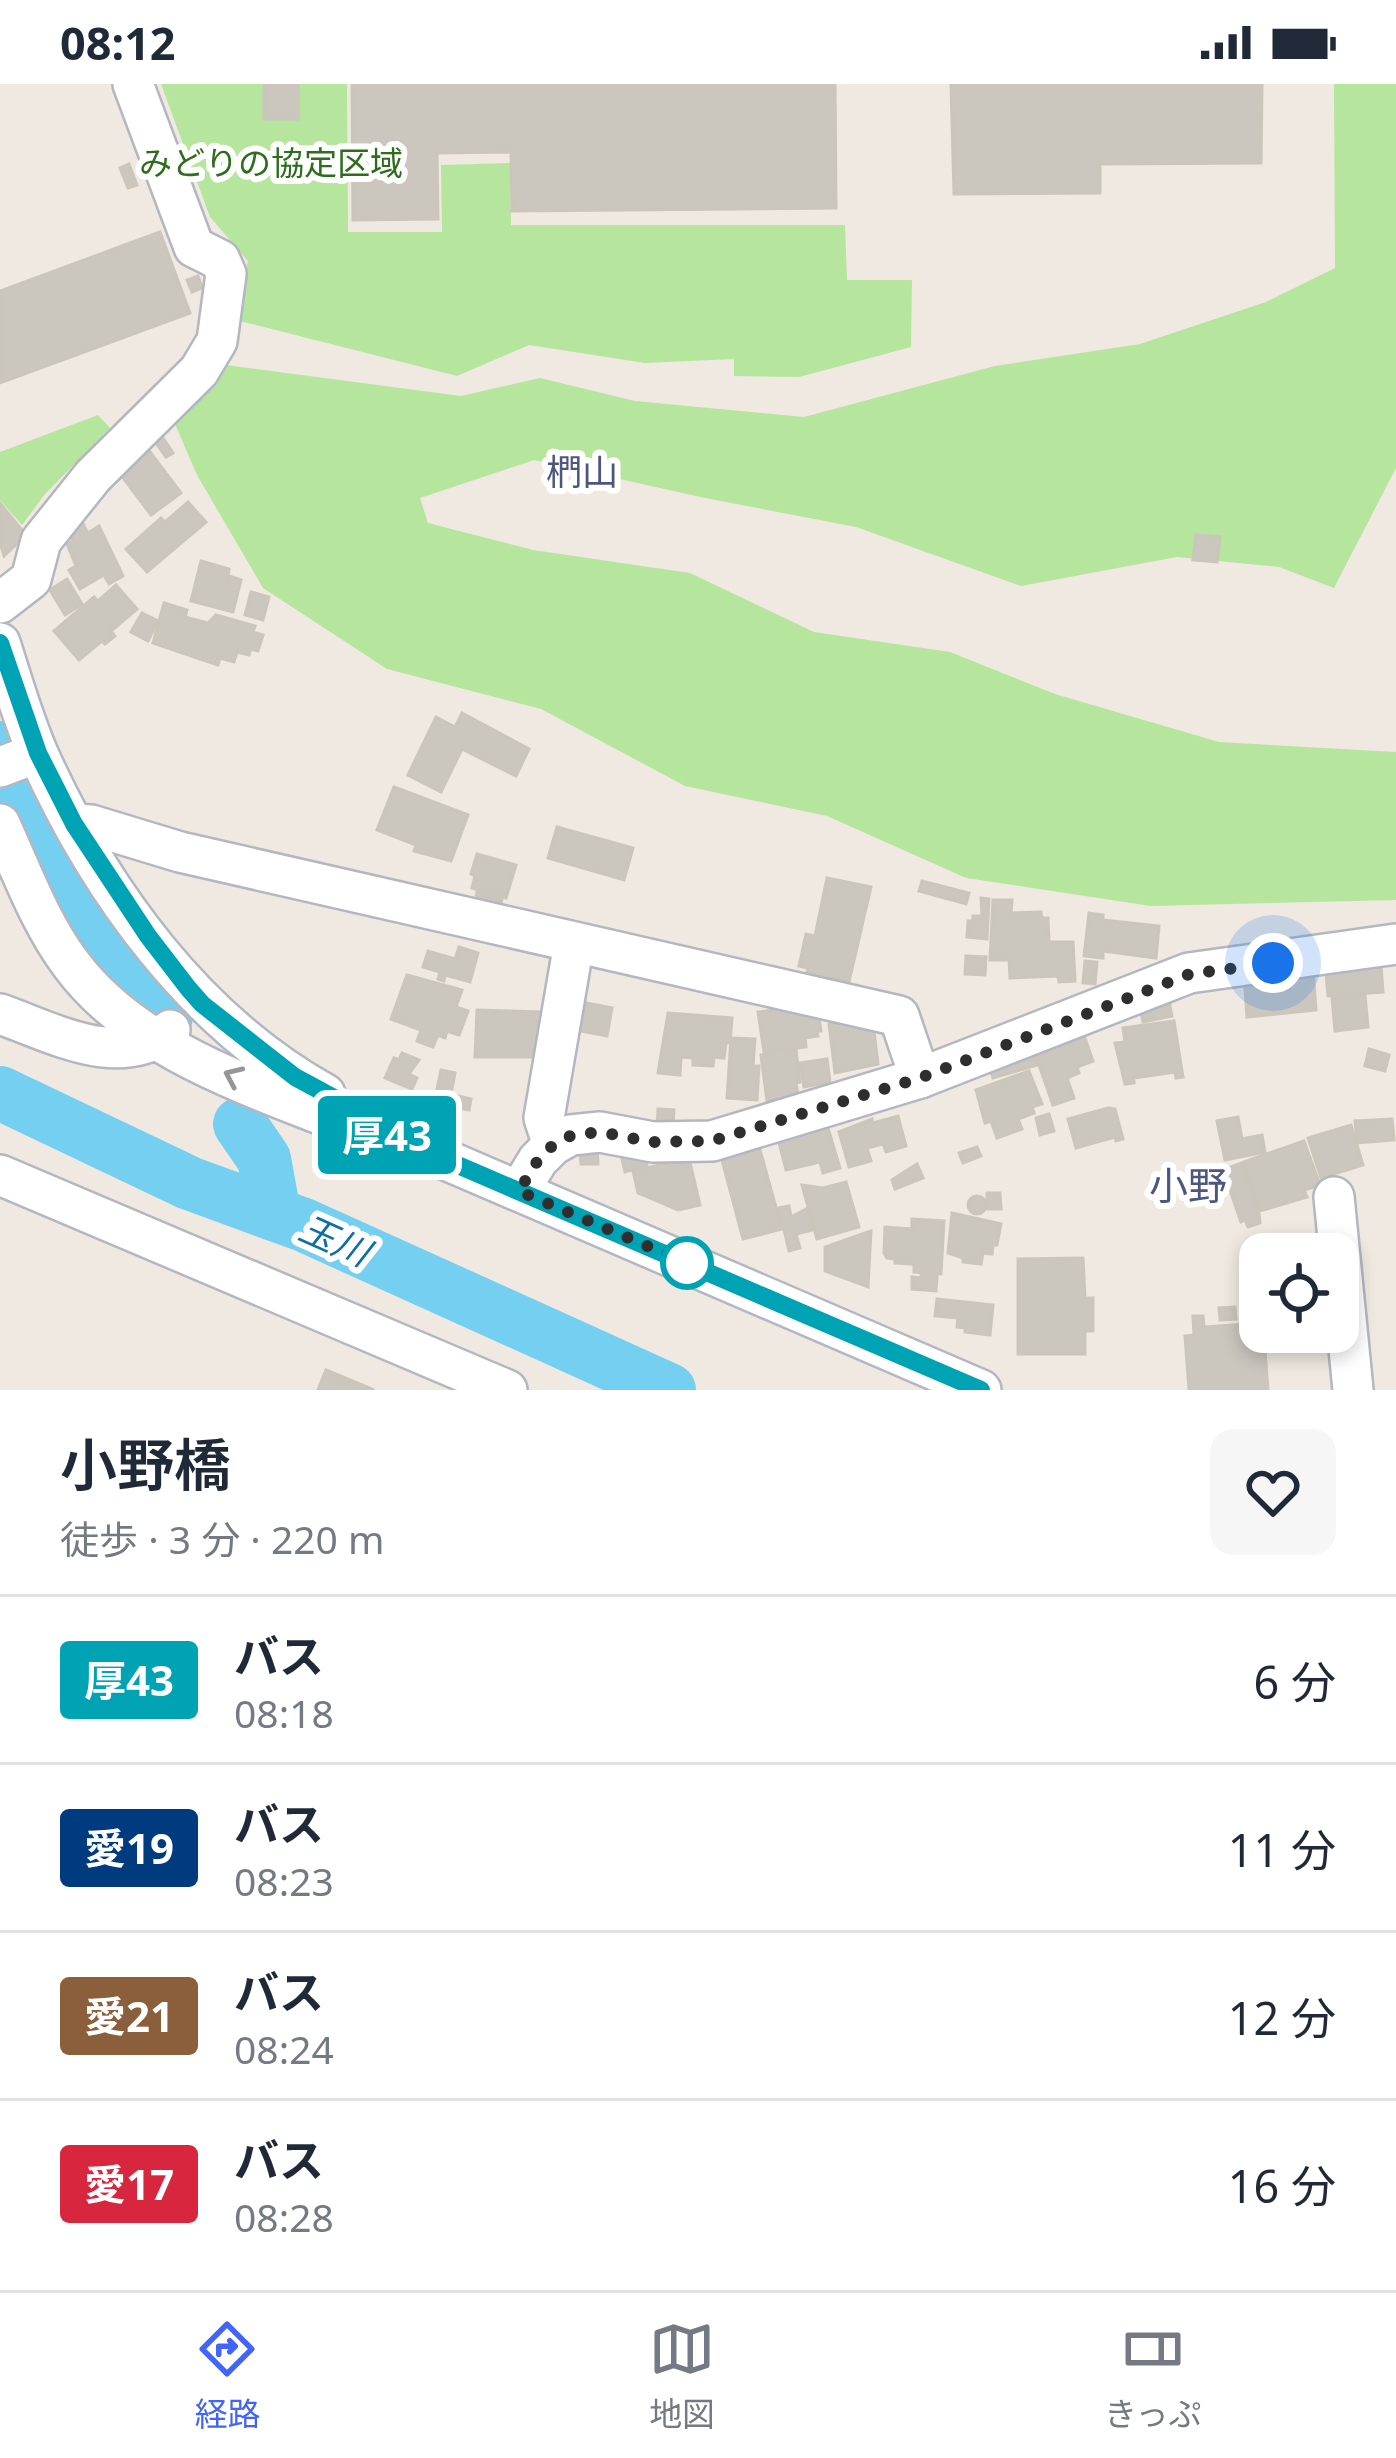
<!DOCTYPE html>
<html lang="ja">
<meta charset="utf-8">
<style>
body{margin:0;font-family:"Noto Sans","Noto Sans JP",sans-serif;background:#f6f6f7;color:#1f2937;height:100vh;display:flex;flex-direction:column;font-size:45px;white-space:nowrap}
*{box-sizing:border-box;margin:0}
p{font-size:39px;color:#747a83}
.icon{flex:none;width:66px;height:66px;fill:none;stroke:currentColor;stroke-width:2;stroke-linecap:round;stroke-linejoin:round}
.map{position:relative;height:1306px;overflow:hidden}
.details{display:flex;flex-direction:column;background:#fff;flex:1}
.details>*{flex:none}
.badge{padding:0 24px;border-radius:9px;font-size:42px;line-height:78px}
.controls{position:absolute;left:1239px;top:1149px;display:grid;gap:24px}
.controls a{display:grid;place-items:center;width:120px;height:120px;border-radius:24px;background:#fff;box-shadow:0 6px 18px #0003;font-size:60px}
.you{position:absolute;width:60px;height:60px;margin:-30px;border:9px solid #fff;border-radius:50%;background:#1a73e8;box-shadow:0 0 0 18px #1a73e833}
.map>.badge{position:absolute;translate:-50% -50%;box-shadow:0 0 0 6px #fff}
.round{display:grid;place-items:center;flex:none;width:126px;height:126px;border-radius:24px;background:#f6f6f7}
.head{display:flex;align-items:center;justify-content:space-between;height:204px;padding:0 60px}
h1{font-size:57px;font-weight:600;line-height:90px}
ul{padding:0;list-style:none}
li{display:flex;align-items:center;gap:36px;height:168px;padding:0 60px;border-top:3px solid #e0e1e3}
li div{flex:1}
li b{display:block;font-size:45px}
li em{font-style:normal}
li .badge{min-width:132px;font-weight:700;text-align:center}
.status{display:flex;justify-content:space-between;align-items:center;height:84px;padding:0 60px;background:#fff;direction:ltr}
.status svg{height:33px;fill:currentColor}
.tabs{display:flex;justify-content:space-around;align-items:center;height:168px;border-top:3px solid #e0e1e3;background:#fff;font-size:33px;color:#747a83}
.tabs a{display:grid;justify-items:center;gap:6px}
.tabs .current{color:#4264fb}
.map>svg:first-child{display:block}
.green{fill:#b6e59e}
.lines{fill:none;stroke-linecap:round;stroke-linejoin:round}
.river{stroke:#75cff0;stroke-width:54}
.building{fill:#cbc7bf;stroke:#cbc5ba;stroke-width:3}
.minor-casing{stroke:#b4b7c1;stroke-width:44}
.minor{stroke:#fff;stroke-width:39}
.oneway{stroke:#969696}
.line-casing{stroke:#fff;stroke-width:27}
.line{stroke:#00a3b4;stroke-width:18}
.walk{stroke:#2e2e2e;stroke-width:12;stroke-dasharray:0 21.6}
.stop-dot{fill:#fff;stroke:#00a3b4;stroke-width:6}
.labels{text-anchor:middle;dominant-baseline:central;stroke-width:12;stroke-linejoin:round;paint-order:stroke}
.park-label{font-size:33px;fill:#2c6e1b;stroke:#fff}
.neighbourhood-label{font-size:36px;fill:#4d5680;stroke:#fff}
.water-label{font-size:36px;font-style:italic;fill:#0d6fa3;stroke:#fff}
.quarter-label{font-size:39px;fill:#4d5680;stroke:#fff}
</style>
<div class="status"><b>08:12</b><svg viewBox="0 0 49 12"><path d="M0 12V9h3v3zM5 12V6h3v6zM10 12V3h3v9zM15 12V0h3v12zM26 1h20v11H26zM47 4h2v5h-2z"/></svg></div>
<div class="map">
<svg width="1396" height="1306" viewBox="0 0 1396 1306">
<rect width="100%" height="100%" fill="#efe9e1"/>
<g class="green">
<polygon points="161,0 347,0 348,148 442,148 441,81 510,79 511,141 845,141 847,196 912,196 911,263 799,293 734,292 734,275 645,279 529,261 457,292 232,235 248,177 210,133"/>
<polygon points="1334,0 1396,0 1396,384 1334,504 1279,483 1177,473 1021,502 856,443 705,414 534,376 420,414 428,439 533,466 690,489 814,548 950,568 1055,610 1219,658 1396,668 1396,816 1151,822 966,794 827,732 685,702 541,625 387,585 263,504 197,391 172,333 196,277 461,312 540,294 635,317 804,333 995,282 1140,260 1266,218 1335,184"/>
<polygon points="98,331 110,344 45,410 22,441 0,416 0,368"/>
</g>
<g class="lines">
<g class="river">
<polyline points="0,664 37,743 83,824 166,933"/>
<polyline points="0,1009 189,1099 304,1141 669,1306"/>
<polyline points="240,1040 264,1075 274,1130"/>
</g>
</g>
<g class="building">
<rect x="264" y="0" width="34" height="35"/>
<polygon points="352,0 835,0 836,124 512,127 511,68 437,69 438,135 353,136"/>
<polygon points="951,0 1262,0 1261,79 1100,80 1100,109 954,110"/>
<polygon points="129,80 137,101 128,104 120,84"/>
<polygon points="160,148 190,229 0,299 0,207"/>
<polygon points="198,192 202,204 192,208 187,196"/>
<polygon points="163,354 173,369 166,373 156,359"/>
<polygon points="147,364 181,409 151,431 118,387"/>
<polygon points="188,418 206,438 147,488 126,465 161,434 165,438"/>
<polygon points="0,419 26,451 4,472 0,459"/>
<polygon points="82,438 88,449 99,442 123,492 109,500 104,491 80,505 69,486 76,482 67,460 73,457 67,445"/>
<polygon points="1196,451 1220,453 1217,478 1193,476"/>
<polygon points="201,477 229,485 226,502 229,492 241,496 233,528 191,517"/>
<polygon points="67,495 82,520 65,531 50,506"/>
<polygon points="116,501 137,525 111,547 115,552 105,560 102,557 79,576 54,547 94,513 98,517"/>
<polygon points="251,508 269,513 263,536 245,531"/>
<polygon points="164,519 187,526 185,533 208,539 216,531 255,542 253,548 263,551 258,567 251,565 249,571 237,568 234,578 220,574 218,581 153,559"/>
<polygon points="142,529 158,537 148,557 131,548"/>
<polygon points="462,629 529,665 516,692 462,665 441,708 408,691 436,633 455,643"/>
<polygon points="394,703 468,731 451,777 414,767 416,761 377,746"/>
<polygon points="557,743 633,764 624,796 548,774"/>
<polygon points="477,770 516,781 506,814 472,804 475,792 471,790"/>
<polygon points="827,794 871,803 849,898 807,888 808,884 799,882 806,850 815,852"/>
<polygon points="922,797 969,809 966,820 919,807"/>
<polygon points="477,808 502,815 499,829 474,822"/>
<polygon points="981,814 989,815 987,855 967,853 968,837 973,837 973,832 982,832"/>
<polygon points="993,816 1012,816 1011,829 1041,828 1042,834 1048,834 1049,858 1073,858 1075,897 1059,898 1058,892 1010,894 1009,876 990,876"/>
<polygon points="1089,829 1103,831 1103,836 1159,842 1156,874 1103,867 1103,874 1084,872"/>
<polygon points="459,863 478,869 470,898 445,891 444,897 438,895 440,888 423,883 428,867 455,875"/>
<polygon points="966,872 986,873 985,891 965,890"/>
<polygon points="1085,877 1097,878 1095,900 1083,899"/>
<polygon points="1381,882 1383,908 1328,912 1326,888"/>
<polygon points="1313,885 1316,926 1247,933 1244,891"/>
<polygon points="407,891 462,906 456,923 468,927 459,951 447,947 445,954 438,951 433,963 417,957 421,946 391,935"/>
<polygon points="1167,906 1172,932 1143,938 1138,912"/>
<polygon points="1365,911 1368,943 1335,947 1332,913"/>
<polygon points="571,916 612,924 607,952 566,944"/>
<polygon points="817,920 821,947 817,947 818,952 805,954 806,963 764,968 758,928"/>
<polygon points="477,926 543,928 543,973 475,973"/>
<polygon points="668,929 732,934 730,959 726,958 724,974 714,973 713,982 693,981 693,974 681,973 680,991 658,989"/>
<polygon points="872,931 878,980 835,989 829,940 837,939 837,935"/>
<polygon points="1174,937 1183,993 1176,994 1175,988 1134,994 1134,999 1125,1000 1115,959 1125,958 1123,944"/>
<polygon points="1083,948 1093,977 1077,983 1079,989 1067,994 1074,1014 1053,1021 1032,961"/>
<polygon points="731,954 755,955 753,982 759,982 757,1016 727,1014"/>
<polygon points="1030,963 1037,981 993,994 988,979"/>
<polygon points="1369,965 1389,971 1385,987 1365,982"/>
<polygon points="796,966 800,998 796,999 798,1013 767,1017 761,971"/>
<polygon points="402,969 419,976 409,990 417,994 412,1005 385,994 394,974 399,976"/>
<polygon points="827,975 830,998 804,1003 800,979"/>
<polygon points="441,986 455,989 451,1010 471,1015 469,1026 434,1019"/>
<polygon points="1029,987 1042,1020 1032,1023 1034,1029 1018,1035 1022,1045 997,1054 991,1037 985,1039 976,1006"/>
<polygon points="1108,1024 1115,1025 1123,1055 1116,1057 1115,1053 1076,1064 1068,1035"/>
<polygon points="658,1025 674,1026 673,1043 657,1042"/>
<polygon points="1049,1030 1054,1047 1040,1051 1036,1034"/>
<polygon points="898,1032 906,1062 886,1068 883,1060 867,1064 871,1077 849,1083 839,1048 872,1035 873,1039"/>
<polygon points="1238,1033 1242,1055 1262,1051 1265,1068 1225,1076 1217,1037"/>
<polygon points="825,1034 840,1084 823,1089 820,1078 786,1086 777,1051"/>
<polygon points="1392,1035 1394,1056 1357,1059 1355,1037"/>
<polygon points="1351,1041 1363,1081 1321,1094 1308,1054"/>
<polygon points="1304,1057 1320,1101 1304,1106 1307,1113 1260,1127 1244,1078"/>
<polygon points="580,1062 597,1062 598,1080 581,1080"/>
<polygon points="977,1063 981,1072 963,1079 959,1069"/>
<polygon points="643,1064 647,1082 625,1088 620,1066"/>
<polygon points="760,1066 782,1145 743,1155 722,1076"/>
<polygon points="689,1074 700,1121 678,1126 638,1109 633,1087"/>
<polygon points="1242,1079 1259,1130 1260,1139 1248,1143 1245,1136 1241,1138 1223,1086"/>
<polygon points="917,1080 923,1094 895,1105 892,1096"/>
<polygon points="846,1098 859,1143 817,1155 802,1101 823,1104"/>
<polygon points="987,1109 1000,1109 1001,1125 987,1125"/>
<circle cx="977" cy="1121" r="9"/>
<polygon points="789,1122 791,1133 808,1124 813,1146 796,1150 800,1164 789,1167 779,1124"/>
<polygon points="952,1129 1001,1140 997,1161 993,1161 992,1170 983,1169 981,1180 963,1178 963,1174 948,1169"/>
<polygon points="912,1135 944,1137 941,1190 914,1188 914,1180 895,1179 895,1175 887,1174 884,1169 885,1143 912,1145"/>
<polygon points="871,1147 868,1203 825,1187 825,1163"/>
<polygon points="1083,1174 1085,1214 1093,1214 1093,1247 1085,1247 1085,1270 1018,1270 1018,1175"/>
<polygon points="921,1191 937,1192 936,1207 912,1205 912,1193 921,1194"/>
<polygon points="937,1215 993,1221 990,1251 965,1248 965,1244 957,1243 958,1234 935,1232"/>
<polygon points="1235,1223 1236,1235 1220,1236 1219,1224"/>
<polygon points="1193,1232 1203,1232 1204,1243 1246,1240 1247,1255 1264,1253 1268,1306 1189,1306 1185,1252 1194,1251"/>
<polygon points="326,1286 374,1306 318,1306"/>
</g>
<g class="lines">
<g class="minor-casing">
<g id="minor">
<polyline points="0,519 31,495 41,457 93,392 199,287 217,257 226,190 220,176 194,163 133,0"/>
<path d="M0 559C12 596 23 636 39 672 100 807 194 937 325 1010"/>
<polyline points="0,683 37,669"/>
<path d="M0 740C21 786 40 839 71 880 137 970 266 1007 365 1048H381L981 1306"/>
<polyline points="73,740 91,741 180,768 899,932 920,994"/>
<path d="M0 930C54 949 119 986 170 946"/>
<polyline points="553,1061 544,1034 574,859"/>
<polyline points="0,1091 507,1306"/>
<polyline points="519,1107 538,1076 553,1061 571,1051 600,1048 653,1058 712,1057 920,994 1189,889 1396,860"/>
<polyline points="1334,1113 1353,1306"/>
</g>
</g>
<use href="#minor" class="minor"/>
</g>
<defs><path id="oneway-chevron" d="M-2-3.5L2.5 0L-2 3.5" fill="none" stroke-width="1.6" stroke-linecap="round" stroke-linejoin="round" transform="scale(3)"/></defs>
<use class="oneway" href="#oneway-chevron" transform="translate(233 992) rotate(-156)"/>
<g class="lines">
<g class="line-casing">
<polyline id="line" points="0,559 38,669 74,740 148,852 188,904 202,920 295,993 369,1033 381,1048 981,1306"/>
</g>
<use href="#line" class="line"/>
<polyline class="walk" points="687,1179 519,1107 538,1076 553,1061 572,1051 600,1048 652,1058 712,1057 920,994 1190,890 1273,879"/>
</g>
<circle class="stop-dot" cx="687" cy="1179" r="24"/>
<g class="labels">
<g class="park-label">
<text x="271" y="78">みどりの協定区域</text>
</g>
<g class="neighbourhood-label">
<text x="582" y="387">椚山</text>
</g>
<g class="water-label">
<text transform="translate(335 1156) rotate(24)">玉川</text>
</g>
<g class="quarter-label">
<text x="1188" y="1100">小野</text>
</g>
</g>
</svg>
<div class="controls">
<a><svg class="icon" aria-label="locate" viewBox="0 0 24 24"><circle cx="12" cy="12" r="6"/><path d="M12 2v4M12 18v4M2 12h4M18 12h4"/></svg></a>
</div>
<div class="you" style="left:1273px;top:879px"></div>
<b class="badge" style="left:387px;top:1051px;background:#00a3b4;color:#fff">厚43</b>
</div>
<section class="details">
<div class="head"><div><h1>小野橋</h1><p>徒歩 · 3 分 · 220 m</p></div><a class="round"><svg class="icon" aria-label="heart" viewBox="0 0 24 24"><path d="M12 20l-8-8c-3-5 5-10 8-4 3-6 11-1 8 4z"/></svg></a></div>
<ul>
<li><span class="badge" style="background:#00a3b4;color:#fff">厚43</span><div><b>バス</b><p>08:18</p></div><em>6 分</em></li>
<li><span class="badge" style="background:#003b80;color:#fff">愛19</span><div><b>バス</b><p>08:23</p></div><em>11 分</em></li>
<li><span class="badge" style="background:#8b5e3c;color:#fff">愛21</span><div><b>バス</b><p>08:24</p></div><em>12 分</em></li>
<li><span class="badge" style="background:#d7263d;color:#fff">愛17</span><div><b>バス</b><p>08:28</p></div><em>16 分</em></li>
</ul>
</section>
<nav class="tabs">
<a class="current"><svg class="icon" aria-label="directions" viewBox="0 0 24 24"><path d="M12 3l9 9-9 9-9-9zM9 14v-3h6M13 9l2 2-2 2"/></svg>経路</a>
<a><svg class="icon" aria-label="map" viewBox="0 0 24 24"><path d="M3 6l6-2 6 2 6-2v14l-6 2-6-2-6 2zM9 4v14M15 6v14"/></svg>地図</a>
<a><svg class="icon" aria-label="tickets" viewBox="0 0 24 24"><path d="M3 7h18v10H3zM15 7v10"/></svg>きっぷ</a>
</nav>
